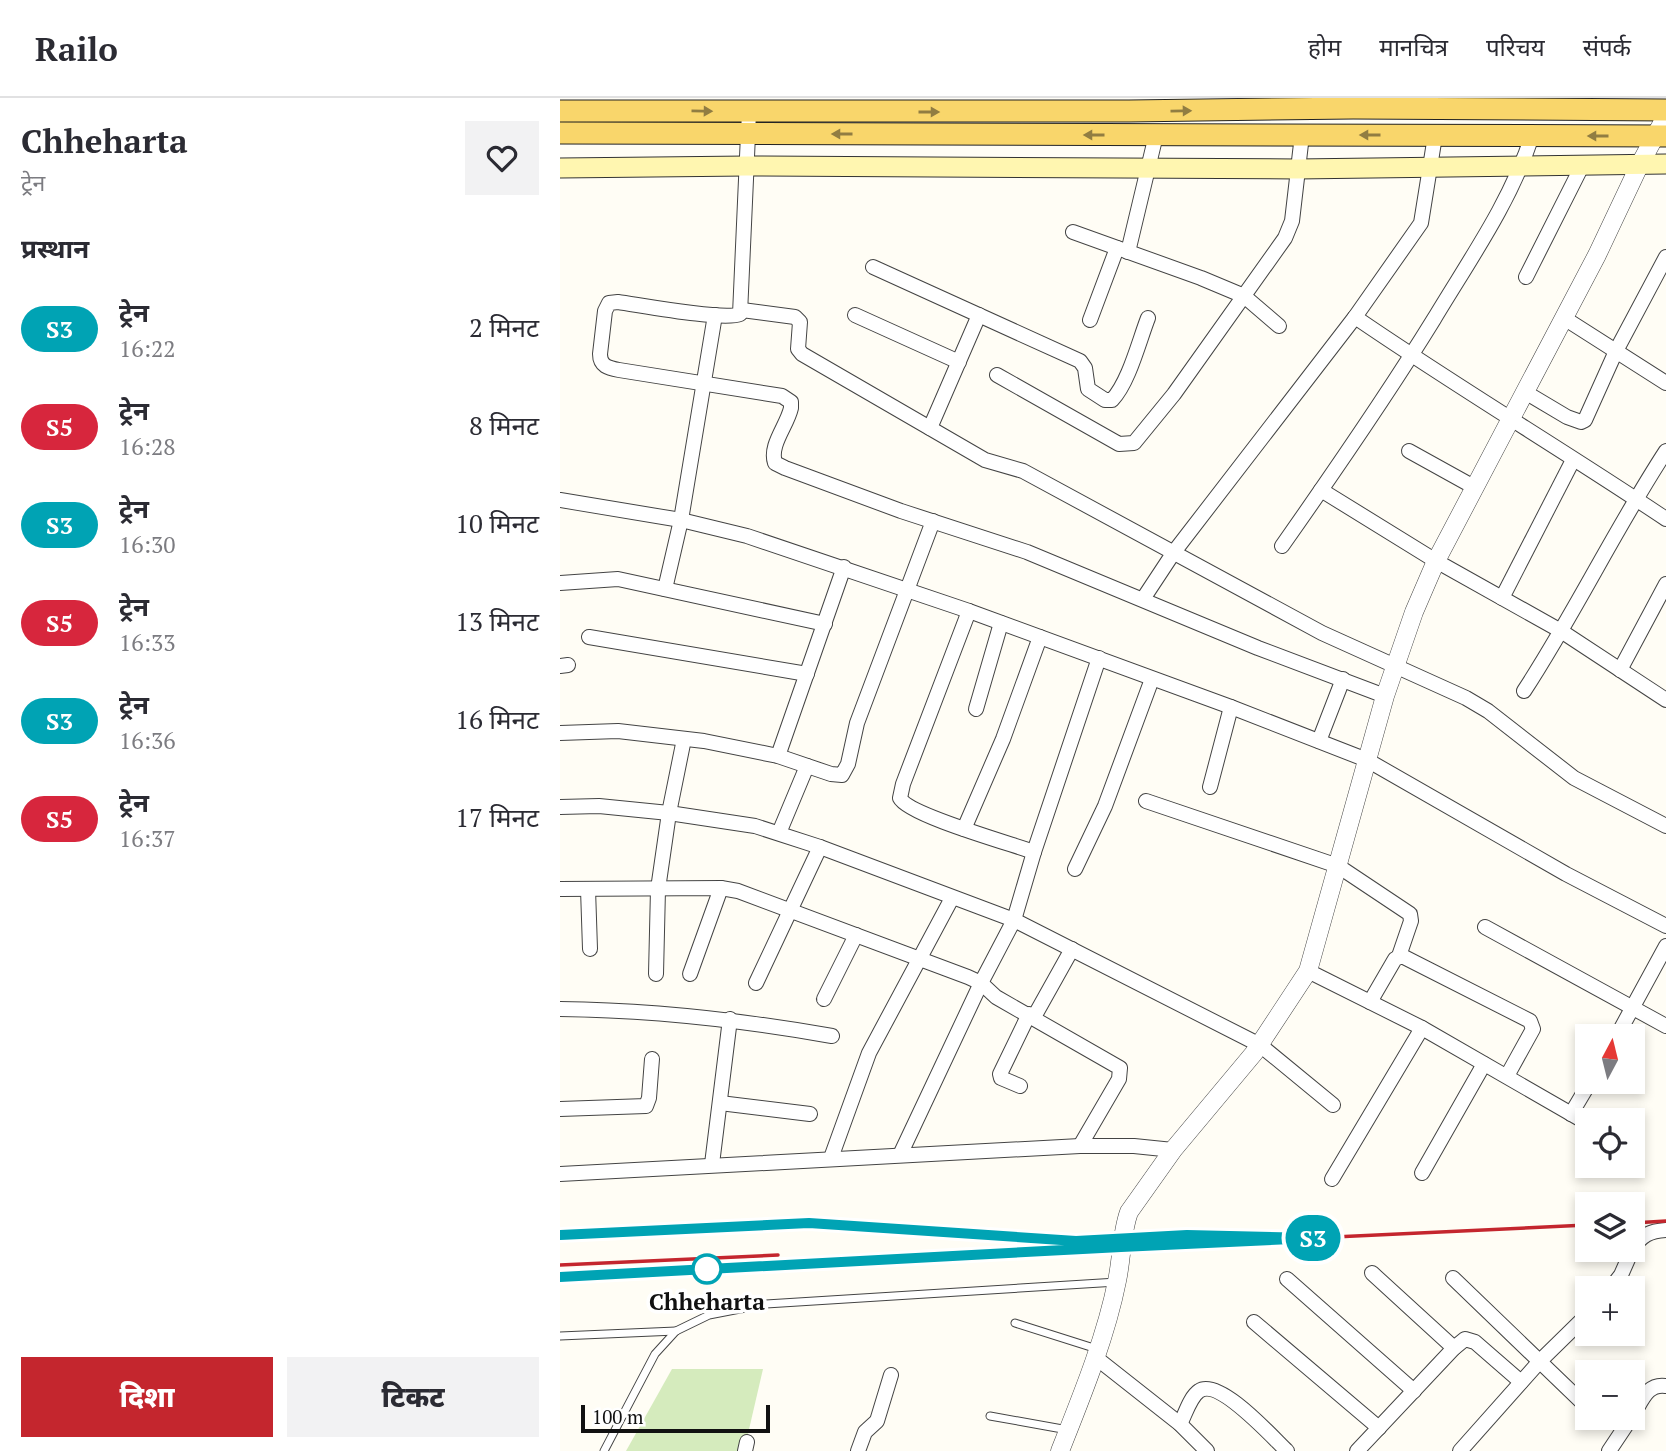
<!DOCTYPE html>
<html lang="hi">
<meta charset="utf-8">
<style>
body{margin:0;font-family:"PT Serif","Noto Sans Devanagari",serif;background:#f2f2f3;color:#2b2b33;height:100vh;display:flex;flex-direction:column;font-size:26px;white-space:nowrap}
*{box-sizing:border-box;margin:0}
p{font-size:23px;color:#7c7c81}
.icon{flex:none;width:38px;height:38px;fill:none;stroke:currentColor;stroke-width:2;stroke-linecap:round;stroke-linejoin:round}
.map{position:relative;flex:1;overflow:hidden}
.side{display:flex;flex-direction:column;background:#fff;width:560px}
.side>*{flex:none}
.badge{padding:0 14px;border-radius:23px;font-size:24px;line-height:46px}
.needle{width:46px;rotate:7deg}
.buttons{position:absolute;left:1015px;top:926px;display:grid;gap:14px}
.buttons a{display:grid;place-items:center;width:70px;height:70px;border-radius:0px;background:#fff;box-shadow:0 4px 10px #0003;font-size:35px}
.scale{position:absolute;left:21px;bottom:18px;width:189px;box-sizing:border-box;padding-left:7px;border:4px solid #111;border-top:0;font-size:19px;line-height:24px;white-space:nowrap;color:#111;-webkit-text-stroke:5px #fff;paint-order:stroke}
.map>.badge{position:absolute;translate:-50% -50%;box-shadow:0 0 0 4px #fff}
h2{padding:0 21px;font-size:26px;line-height:63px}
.round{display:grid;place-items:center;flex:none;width:74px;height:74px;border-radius:0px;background:#f2f2f3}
.headline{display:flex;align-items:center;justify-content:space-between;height:119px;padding:0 21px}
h1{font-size:33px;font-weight:800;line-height:52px}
.action{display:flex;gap:14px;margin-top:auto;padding:14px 21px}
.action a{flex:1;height:80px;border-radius:0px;background:#c4262e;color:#fff;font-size:28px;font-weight:800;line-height:80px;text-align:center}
.action a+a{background:#f2f2f3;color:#2b2b33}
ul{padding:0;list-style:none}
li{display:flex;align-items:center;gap:21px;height:98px;padding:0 21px}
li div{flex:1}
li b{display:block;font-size:26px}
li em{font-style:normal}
li .badge{min-width:77px;font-weight:700;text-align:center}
header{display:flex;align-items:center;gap:42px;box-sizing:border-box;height:98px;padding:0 35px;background:#fff;border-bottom:2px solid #e1e1e2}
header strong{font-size:33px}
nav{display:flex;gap:38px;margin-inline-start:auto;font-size:24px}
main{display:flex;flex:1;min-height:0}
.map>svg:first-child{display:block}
.park{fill:#d5ebbd}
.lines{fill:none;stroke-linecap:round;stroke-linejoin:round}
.service-casing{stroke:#444;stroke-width:9}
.minor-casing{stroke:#444;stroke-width:16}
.tertiary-casing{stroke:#444;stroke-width:19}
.secondary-casing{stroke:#333;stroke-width:21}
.primary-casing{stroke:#222;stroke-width:23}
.service{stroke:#fff;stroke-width:7}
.minor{stroke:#fff;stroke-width:14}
.tertiary{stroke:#fff;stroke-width:18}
.secondary{stroke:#fff6b0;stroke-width:19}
.primary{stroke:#f9d66b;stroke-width:21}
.rail{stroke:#c4262e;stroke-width:3.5}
.oneway{fill:#917d42}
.line-casing{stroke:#fff;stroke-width:16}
.line{stroke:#00a3b4;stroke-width:10}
.stop-dot{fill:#fff;stroke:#00a3b4;stroke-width:3.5}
.labels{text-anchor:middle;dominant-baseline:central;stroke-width:7;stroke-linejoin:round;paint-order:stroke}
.stop-label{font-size:23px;font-weight:bold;fill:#111;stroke:#fff}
</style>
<header>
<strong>Railo</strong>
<nav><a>होम</a><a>मानचित्र</a><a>परिचय</a><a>संपर्क</a></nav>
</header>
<main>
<section class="side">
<div class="headline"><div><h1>Chheharta</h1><p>ट्रेन</p></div><a class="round"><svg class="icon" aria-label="heart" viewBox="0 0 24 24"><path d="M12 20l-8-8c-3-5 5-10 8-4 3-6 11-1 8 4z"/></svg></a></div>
<h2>प्रस्थान</h2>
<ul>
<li><span class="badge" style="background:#00a3b4;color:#fff">S3</span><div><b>ट्रेन</b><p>16:22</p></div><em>2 मिनट</em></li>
<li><span class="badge" style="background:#d7263d;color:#fff">S5</span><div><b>ट्रेन</b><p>16:28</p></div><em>8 मिनट</em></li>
<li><span class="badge" style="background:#00a3b4;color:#fff">S3</span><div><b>ट्रेन</b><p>16:30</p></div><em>10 मिनट</em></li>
<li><span class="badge" style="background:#d7263d;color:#fff">S5</span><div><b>ट्रेन</b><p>16:33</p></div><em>13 मिनट</em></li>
<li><span class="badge" style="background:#00a3b4;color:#fff">S3</span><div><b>ट्रेन</b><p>16:36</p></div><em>16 मिनट</em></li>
<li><span class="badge" style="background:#d7263d;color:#fff">S5</span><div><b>ट्रेन</b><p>16:37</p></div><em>17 मिनट</em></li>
</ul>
<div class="action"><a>दिशा</a><a>टिकट</a></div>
</section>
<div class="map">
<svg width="1106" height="1353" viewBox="0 0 1106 1353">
<rect width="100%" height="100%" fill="#fffdf5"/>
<polygon class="park" points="112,1271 203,1271 184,1353 66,1353"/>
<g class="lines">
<g class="service-casing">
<g id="service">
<polyline points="455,1225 537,1251"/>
<polyline points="0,1238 116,1233"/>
<polyline points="430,1318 508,1332"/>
<polyline points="44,1353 95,1256 116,1233 149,1217 206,1206 557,1184"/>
</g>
</g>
<g class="minor-casing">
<g id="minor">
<path d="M189 14 180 216C164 223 80 207 58 204L49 205 45 213 40 256C40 268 48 270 59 272L222 298 231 304V310C227 328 209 347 215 365L225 370 341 413 467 454 698 550 825 598"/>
<polyline points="513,134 641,180 684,198 719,228"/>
<polyline points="568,154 596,37"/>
<path d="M313 169 520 263 525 270 528 291 545 302H552C569 284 579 243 588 220"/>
<polyline points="966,179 1023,66"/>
<polyline points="182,212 235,219 240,224 238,251 242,256 425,362 463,373 762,535 906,600 928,613 1014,680 1106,728"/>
<polyline points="295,217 399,264"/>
<path d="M795 219C897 289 1003 352 1106 421"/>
<polyline points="1004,220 1106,285"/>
<polyline points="530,222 557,150"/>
<polyline points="437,277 559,346 574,345 614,296 725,140 732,123 742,37"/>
<polyline points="965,294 1007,319 1021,324 1025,322 1056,253 1106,159"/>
<polyline points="370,330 419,217"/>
<polyline points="849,353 914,389"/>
<polyline points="761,392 876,463 1001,533 1106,602"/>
<polyline points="0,402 121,422 187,438 409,513 671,609 807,662 1006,776 1106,828"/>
<path d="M722 448C774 374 826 299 874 221 910 161 950 105 972 38"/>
<polyline points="0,485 58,481 265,526"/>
<polyline points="105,491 121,422 155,217"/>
<polyline points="942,500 1013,362"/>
<polyline points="583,501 614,454 795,219 861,125 875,38"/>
<path d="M409 513 343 686 340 700C348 717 452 746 474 754"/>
<polyline points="29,539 247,576"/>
<polyline points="0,568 8,567"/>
<polyline points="1060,572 1106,486"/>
<path d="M964 593C1015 515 1055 431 1106 353"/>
<polyline points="416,611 441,525"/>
<polyline points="0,635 58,633 144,643 218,658 271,676 282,677 288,666 297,625 373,423"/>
<polyline points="759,643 783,581"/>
<polyline points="218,658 284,469"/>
<polyline points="650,689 671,609"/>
<polyline points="586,703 778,768 850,816 851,823 839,858"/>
<polyline points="0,709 39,708 109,715 195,728 260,749 454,822 700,947 773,1007"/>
<polyline points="404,731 443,641 480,539"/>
<polyline points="219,735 247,668"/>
<polyline points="515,771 545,708 592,581"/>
<polyline points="0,791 161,790 178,793 408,879 421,885 436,899 560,970 559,981 520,1048"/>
<polyline points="28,791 30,851"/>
<polyline points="925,829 1106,928"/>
<polyline points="748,873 862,930 1027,1025"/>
<polyline points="96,876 98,791 109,715 124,641"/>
<polyline points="130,876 161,790"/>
<polyline points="196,885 260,749"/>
<polyline points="264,901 296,837"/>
<polyline points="810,904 835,861 842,858 970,923 973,931 947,978"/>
<path d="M0 911C92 912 181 922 272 938"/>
<polyline points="474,919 512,851"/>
<polyline points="1057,938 1106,848"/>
<polyline points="460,988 441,980 440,976 469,916"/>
<polyline points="160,1005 250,1016"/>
<polyline points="0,1011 86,1008 89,1000 92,961"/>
<polyline points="1011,1016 1030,984"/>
<polyline points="340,1057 421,885 454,822 474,754 539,560"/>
<polyline points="271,1060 309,955 392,800"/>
<polyline points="152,1066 170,921"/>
<polyline points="862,1075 924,966"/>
<polyline points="0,1076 520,1048 574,1048 613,1052"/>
<polyline points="772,1081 862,930"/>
<path d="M1073 1151C1081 1137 1090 1133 1106 1132"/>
<polyline points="812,1175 894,1250"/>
<polyline points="893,1180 1027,1309"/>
<polyline points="727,1181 854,1293"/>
<polyline points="1051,1190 1061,1177 1072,1152"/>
<polyline points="694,1224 819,1330"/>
<polyline points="535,1259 620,1326 647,1353"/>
<path d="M1073 1317C1082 1303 1087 1285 1106 1288"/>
<path d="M620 1326C625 1317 630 1299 639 1293 659 1279 713 1340 727 1353"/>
<polyline points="185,1353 187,1344"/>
<polyline points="298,1353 305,1334 317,1323 331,1277"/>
<polyline points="797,1353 894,1250 905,1241 915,1244 961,1284"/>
<polyline points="900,1353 980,1263 1027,1217"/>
<polyline points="1049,1353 1071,1320"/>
</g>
</g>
<g class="tertiary-casing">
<path id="tertiary" d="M500 1353C521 1300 546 1239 557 1183 562 1160 561 1136 569 1114L613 1052 694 955 748 873 825 598 854 514 876 463 1037 157 1080 66 1106 18"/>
</g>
<g class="secondary-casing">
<polyline id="secondary" points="0,70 187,68 737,71 1106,66"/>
</g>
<g class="primary-casing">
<g id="primary">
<polyline points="0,13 569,13 793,10 1106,12"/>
<polyline points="0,35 1106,38"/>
</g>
</g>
<use href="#service" class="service"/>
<use href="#minor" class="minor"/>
<use href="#tertiary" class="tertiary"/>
<use href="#secondary" class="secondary"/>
<use href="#primary" class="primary"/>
<g class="rail">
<polyline points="1073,1125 1106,1123"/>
<polyline points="0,1137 249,1125 516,1143"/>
<polyline points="0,1167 218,1157"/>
<polyline points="0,1179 561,1149 1027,1127"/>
</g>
</g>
<defs><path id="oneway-solid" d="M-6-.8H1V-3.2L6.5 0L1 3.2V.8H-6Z" transform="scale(1.75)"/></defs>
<g class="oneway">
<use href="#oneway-solid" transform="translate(142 13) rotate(1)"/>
<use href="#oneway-solid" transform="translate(621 13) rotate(-1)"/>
<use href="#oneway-solid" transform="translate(369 14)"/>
<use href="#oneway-solid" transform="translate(282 36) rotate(-180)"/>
<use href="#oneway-solid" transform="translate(534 37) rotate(-180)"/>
<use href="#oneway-solid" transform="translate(810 37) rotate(-180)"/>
<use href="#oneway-solid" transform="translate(1038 38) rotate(-180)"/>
</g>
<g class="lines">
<g class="line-casing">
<polyline id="line" points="0,1137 249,1125 516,1143 627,1137 753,1140 561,1149 0,1179"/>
</g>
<use href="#line" class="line"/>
</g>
<circle class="stop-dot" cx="147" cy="1171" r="14"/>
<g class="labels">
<g class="stop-label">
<text x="147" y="1203">Chheharta</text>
</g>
</g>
</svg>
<div class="buttons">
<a><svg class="needle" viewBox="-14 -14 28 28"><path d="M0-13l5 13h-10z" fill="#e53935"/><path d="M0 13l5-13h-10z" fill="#7c7c81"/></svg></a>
<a><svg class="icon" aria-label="locate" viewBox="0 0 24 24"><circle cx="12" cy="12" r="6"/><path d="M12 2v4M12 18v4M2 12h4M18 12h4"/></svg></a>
<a><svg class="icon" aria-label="layers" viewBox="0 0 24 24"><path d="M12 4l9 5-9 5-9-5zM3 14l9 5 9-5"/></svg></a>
<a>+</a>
<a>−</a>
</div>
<div class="scale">100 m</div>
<b class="badge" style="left:753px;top:1140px;background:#00a3b4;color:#fff">S3</b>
</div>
</main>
